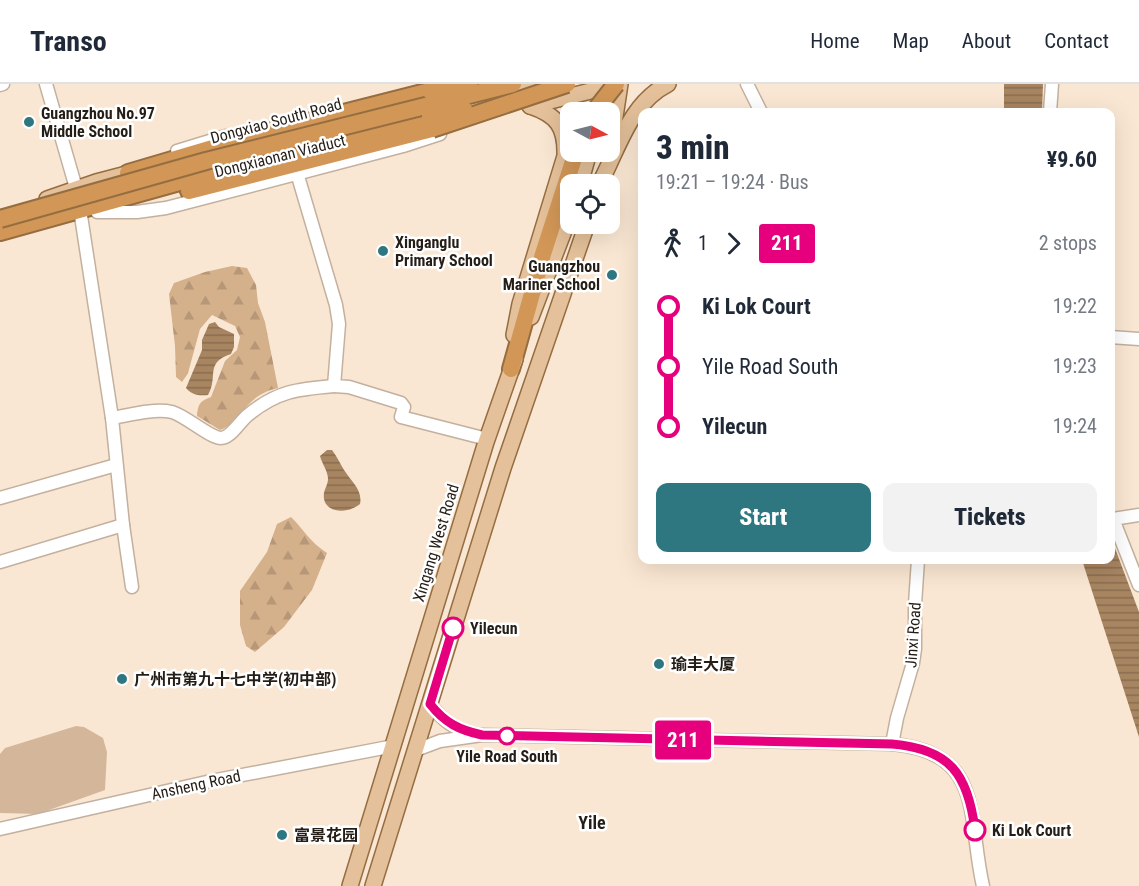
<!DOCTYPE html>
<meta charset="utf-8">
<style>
body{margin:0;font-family:"Roboto Condensed","Noto Sans SC",sans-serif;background:#f2f2f3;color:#1f2937;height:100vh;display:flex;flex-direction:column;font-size:22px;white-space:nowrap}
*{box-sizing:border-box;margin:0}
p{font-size:20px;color:#747a83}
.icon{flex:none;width:33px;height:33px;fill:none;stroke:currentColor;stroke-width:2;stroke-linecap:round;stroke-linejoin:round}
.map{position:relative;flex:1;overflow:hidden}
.panel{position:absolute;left:638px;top:24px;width:477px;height:456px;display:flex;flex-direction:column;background:#fff;border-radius:12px;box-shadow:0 6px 24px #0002}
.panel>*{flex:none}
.badge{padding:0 12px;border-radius:4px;font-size:21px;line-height:39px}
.needle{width:39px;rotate:97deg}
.buttons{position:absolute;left:560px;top:18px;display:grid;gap:12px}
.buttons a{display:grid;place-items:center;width:60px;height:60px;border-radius:12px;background:#fff;box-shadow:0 6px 24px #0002;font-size:30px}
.map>.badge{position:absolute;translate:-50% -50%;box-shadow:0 0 0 3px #fff}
.legs{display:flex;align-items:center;gap:9px;height:66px;padding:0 18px;font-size:20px}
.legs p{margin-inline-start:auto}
.overview{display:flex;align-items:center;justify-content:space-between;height:102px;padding:0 18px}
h1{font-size:33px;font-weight:800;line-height:45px}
.action{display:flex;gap:12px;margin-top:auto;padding:12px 18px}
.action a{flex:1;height:69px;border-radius:12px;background:#2f7780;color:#fff;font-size:24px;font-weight:800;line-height:69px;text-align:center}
.action a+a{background:#f2f2f3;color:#1f2937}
ul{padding:0 18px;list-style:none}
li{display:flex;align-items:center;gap:21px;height:60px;font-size:22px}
li i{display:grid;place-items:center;width:9px;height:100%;margin:0 8px;background:currentColor}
li i::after{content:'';width:15px;height:15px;margin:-8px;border:4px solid;border-radius:50%;background:#fff}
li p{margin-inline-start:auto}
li:first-child i{background:linear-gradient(#0000 50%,currentColor 0)}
li:last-child i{background:linear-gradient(currentColor 50%,#0000 0)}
header{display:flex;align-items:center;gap:36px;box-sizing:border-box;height:84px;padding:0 30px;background:#fff;border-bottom:2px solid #e0e1e3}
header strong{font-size:28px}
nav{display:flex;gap:33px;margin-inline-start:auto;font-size:21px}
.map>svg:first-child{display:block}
.forest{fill:url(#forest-firs)}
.park{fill:#d4b79b}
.water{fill:url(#water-rules)}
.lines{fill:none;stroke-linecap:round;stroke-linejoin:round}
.minor-casing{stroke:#c3b09e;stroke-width:15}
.major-casing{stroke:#956d41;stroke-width:18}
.highway-casing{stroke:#956d41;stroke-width:20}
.minor{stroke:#fff;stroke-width:12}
.major{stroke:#e4c19a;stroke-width:15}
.highway{stroke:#d29757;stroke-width:16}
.highway-bridge-casing{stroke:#956d41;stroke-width:20;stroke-linecap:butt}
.highway-bridge{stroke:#d29757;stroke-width:16}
.line-1-casing{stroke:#fff;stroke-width:14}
.line-1{stroke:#e6007e;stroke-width:9}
.poi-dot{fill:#2f7780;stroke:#fff;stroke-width:2}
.stop-1-dot{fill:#fff;stroke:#e6007e;stroke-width:3}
.labels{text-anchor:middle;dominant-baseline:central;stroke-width:5;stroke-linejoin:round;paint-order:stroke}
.poi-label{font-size:16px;font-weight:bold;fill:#251e17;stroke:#fff;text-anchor:start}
.street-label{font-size:16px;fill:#251e17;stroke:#fff}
.stop-label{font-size:16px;font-weight:bold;fill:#251e17;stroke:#fff;text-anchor:start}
.neighbourhood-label{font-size:18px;font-weight:bold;fill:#251e17;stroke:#fff}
</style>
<header>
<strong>Transo</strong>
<nav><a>Home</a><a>Map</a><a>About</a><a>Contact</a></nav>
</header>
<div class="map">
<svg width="1139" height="802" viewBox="0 0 1139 802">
<defs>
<pattern id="forest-firs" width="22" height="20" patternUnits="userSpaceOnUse" patternTransform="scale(1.5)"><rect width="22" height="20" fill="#d4b08b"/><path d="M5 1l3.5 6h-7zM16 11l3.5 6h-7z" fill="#b69777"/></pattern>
<pattern id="water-rules" width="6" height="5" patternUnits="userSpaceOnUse" patternTransform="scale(1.5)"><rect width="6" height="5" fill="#a88561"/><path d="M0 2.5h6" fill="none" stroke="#896c4f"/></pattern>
</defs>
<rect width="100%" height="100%" fill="#fae7d3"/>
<g class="forest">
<path d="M232 182 247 184 256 201 258 219 265 238 278 304C244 311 242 339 220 346L197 332C198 320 200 317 211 313L225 277 237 266 240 253 235 242 212 231 200 245 188 289 182 298 176 293 175 262 169 210 174 199 205 188Z"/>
<path d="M291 433C305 447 310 458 327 469L312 506 284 543 255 568 246 562 240 541V507L267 468 277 440Z"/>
</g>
<polygon class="park" points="76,642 84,643 103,654 107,668 105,706 38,730 0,729 0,670 5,664"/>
<g class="water">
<polygon points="1004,0 1043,0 1042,28 1004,28"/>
<path d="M215 238 219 243 234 250V263L231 270C204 279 219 292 208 311 199 312 192 311 186 304L202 266V256L209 240Z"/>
<path d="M327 366H332C337 373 340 379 344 386 351 397 363 406 360 420 347 431 321 429 324 409 325 404 328 400 328 395 328 387 322 380 320 372Z"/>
<polygon points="1110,451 1139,528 1139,653 1082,476 1110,476"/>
</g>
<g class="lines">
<g class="minor-casing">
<g id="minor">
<polyline points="46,0 76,104"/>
<polyline points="747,0 761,28"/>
<polyline points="0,1 3,0"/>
<polyline points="1050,28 1052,0"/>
<polyline points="177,67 226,52"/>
<polyline points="297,89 336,221 339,240 334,302 349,303 401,319 404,323 401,333 487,355"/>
<polyline points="97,128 137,128 166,124 403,62 440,50"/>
<polyline points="81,132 112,334 123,441 132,503"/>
<polyline points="1110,253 1139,255"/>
<path d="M112 334C130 331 154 324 172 328 186 332 210 354 221 354 231 354 240 337 248 331 277 307 298 305 334 302"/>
<polyline points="0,414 116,381"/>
<polyline points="1139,431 1113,435 1139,501"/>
<polyline points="0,478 123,441"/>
<path d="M430 620C443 637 454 645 475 650"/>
<polyline points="892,660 897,634 913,579 915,565 915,520 918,476"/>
<path d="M416 666 440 657 482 651 892 660C985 668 967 733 983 802"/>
<polyline points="0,745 211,697 394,662"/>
</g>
</g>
<g class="major-casing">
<g id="major">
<polyline points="530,22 619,0"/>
<polyline points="453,28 490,15 542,0"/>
<polyline points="610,66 620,0"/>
<path d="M603 93C620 59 632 18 668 0"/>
<polyline points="580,100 589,68"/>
<polyline points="47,115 96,98 138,87"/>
<polyline points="531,233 570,131"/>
<path d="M514 251 520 220 565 72C566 43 557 31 530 22"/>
<polyline points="350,802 486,358 515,275"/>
<polyline points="373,802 503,384 587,140"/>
</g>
</g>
<g class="highway-casing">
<g id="highway">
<polyline points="128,89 257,51 430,7"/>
<polyline points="189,107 432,45"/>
<polyline points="0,148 208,90 430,33"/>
<polyline points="511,285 543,170 576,68"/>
</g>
</g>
<use href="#minor" class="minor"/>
<use href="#major" class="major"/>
<use href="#highway" class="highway"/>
<g class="highway-bridge-casing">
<g id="highway-bridge">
<polyline points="430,7 469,0"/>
<polyline points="594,28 616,0"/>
<polyline points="430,33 464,25"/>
<polyline points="432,45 567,0"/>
<polyline points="0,135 206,77 513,0"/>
</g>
</g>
<use href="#highway-bridge" class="highway-bridge"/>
</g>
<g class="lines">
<g class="line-1-casing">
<path id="line-1" d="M453 544 430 620C445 639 459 646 482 651L892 660C950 665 968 690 975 746"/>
</g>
<use href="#line-1" class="line-1"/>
</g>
<g class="poi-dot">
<circle cx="29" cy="38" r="6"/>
<circle cx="383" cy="167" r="6"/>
<circle cx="612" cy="191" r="6"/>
<circle cx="659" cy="580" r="6"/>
<circle cx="122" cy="595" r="6"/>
<circle cx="282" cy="751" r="6"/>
</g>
<g class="stop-1-dot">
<circle cx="453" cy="544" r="10"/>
<circle cx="507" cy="652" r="8"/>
<circle cx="975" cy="746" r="10"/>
</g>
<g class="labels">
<g class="poi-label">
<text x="41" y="29">Guangzhou No.97<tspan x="41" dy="18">Middle School</tspan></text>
<text x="395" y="158">Xinganglu<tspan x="395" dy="18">Primary School</tspan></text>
<text x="600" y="182" text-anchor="end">Guangzhou<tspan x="600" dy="18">Mariner School</tspan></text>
<text x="671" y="580">瑜丰大厦</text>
<text x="134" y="595">广州市第九十七中学(初中部)</text>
<text x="294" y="751">富景花园</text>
</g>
<g class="street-label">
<text transform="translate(276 37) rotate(-15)">Dongxiao South Road</text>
<text transform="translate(280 72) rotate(-14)">Dongxiaonan Viaduct</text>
<text transform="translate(436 459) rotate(-73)">Xingang West Road</text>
<text transform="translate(913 551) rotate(-86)">Jinxi Road</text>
<text transform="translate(196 701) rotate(-12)">Ansheng Road</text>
</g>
<g class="stop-label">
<text x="470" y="544">Yilecun</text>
<text x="507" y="672" text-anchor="middle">Yile Road South</text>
<text x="992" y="746">Ki Lok Court</text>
</g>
<g class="neighbourhood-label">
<text x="592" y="738">Yile</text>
</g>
</g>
</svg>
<div class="buttons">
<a><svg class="needle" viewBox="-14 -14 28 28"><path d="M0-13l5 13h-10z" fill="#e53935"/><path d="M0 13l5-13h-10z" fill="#747a83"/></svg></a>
<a><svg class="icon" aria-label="locate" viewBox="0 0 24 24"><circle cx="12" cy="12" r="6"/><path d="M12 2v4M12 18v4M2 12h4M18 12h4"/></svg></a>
</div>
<b class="badge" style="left:683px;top:656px;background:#e6007e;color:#fff">211</b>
<section class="panel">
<div class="overview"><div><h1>3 min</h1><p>19:21 – 19:24 · Bus</p></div><b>¥9.60</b></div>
<div class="legs"><svg class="icon" aria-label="walk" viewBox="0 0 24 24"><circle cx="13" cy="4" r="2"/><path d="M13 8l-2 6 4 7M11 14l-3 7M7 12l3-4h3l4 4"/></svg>1<svg class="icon" aria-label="forward" viewBox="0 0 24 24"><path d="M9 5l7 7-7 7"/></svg><b class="badge" style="background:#e6007e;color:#fff">211</b><p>2 stops</p></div>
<ul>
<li><i style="color:#e6007e"></i><b>Ki Lok Court</b><p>19:22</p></li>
<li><i style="color:#e6007e"></i><span>Yile Road South</span><p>19:23</p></li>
<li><i style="color:#e6007e"></i><b>Yilecun</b><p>19:24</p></li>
</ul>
<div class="action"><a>Start</a><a>Tickets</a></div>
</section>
</div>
